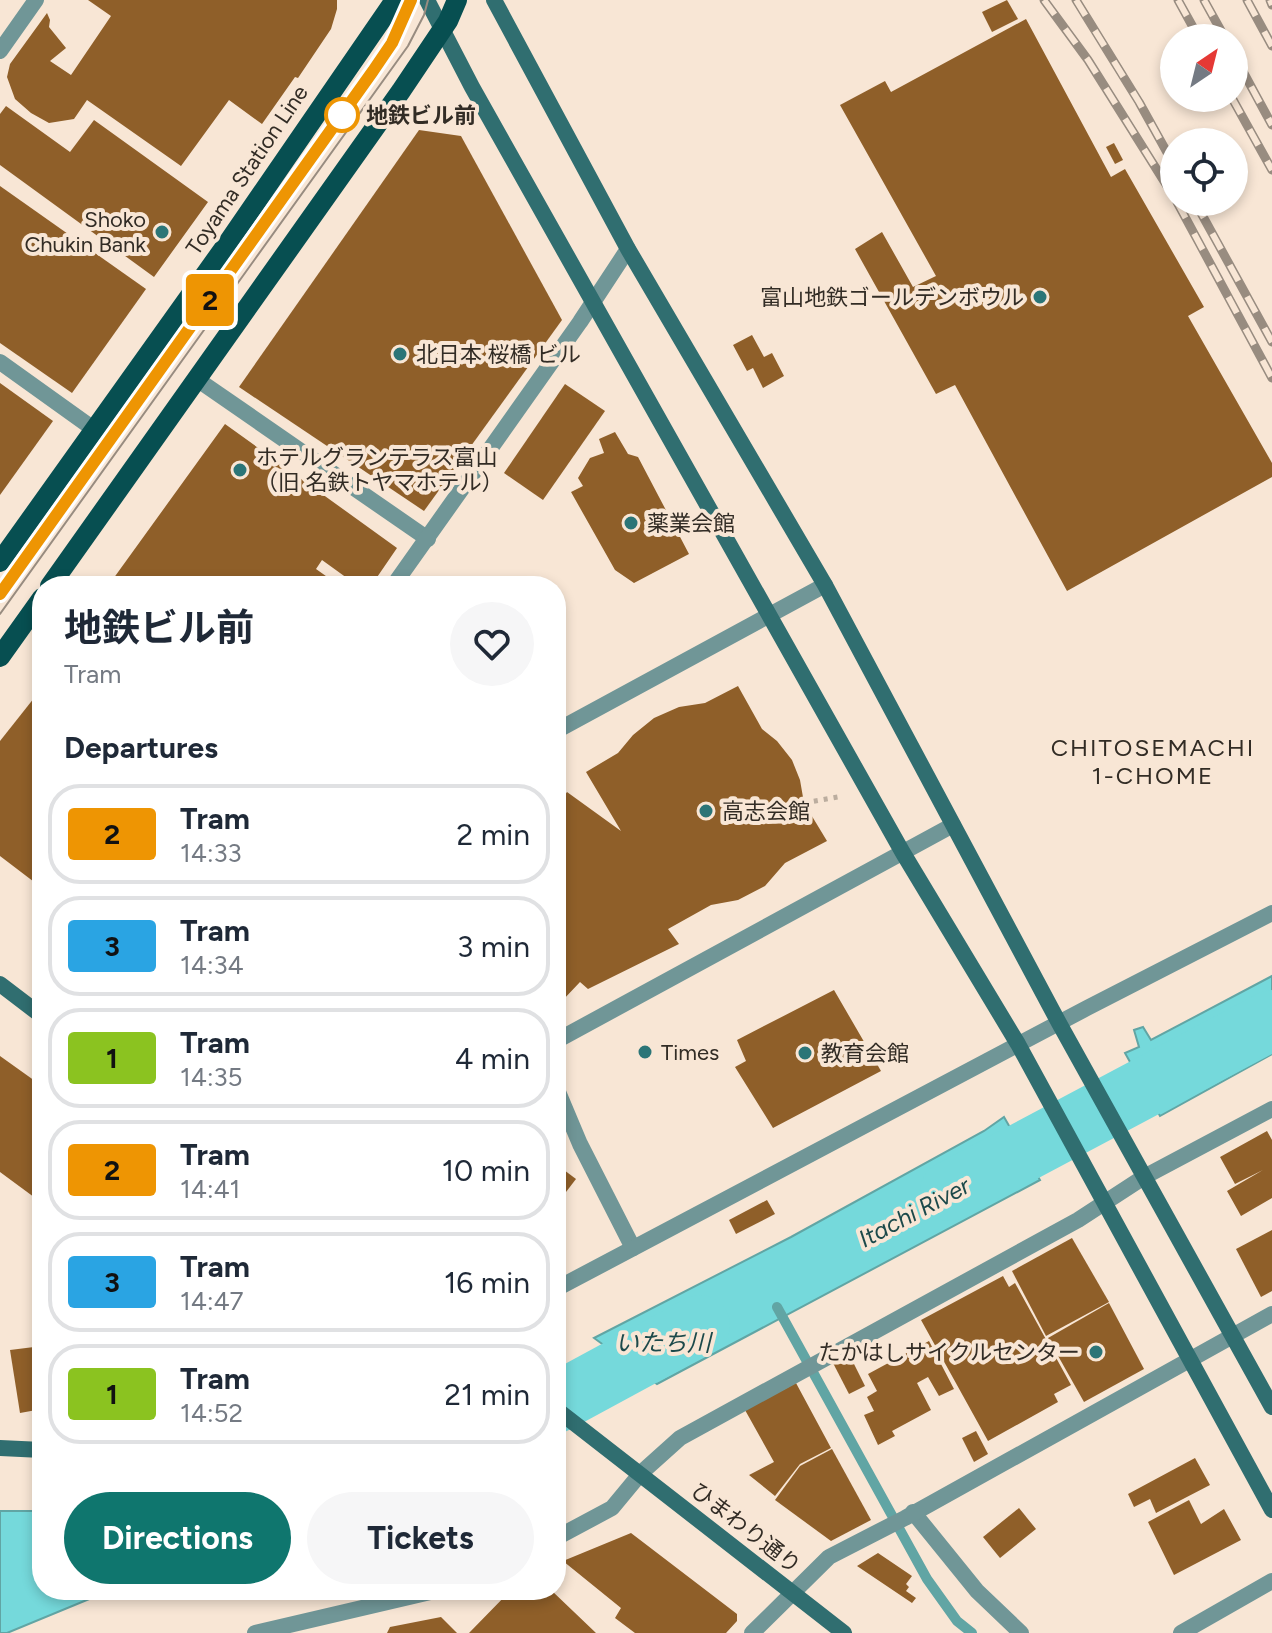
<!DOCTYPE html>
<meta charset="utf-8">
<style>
body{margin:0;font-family:Figtree,"Noto Sans JP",sans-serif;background:#f6f6f7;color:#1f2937;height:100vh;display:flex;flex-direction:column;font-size:30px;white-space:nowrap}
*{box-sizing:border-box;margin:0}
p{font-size:26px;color:#747a83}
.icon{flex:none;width:44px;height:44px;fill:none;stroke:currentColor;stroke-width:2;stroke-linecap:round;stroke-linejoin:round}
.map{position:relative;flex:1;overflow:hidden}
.side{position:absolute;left:32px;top:576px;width:534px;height:1024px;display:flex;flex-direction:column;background:#fff;border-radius:32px;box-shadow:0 4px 12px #0003}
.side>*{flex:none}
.badge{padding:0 16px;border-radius:6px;font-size:28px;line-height:52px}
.needle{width:52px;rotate:35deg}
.fabs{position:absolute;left:1160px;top:24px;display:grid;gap:16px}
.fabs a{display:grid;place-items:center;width:88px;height:88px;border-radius:50%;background:#fff;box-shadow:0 4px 12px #0003;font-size:40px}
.map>.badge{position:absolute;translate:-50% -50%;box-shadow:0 0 0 4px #fff}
h2{padding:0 32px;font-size:30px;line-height:72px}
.round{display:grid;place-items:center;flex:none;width:84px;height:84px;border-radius:42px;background:#f6f6f7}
.overview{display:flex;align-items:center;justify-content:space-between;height:136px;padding:0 32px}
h1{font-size:38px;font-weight:700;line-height:60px}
.button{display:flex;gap:16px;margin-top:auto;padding:16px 32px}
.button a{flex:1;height:92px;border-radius:48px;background:#0f766e;color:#fff;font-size:32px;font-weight:700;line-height:92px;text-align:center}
.button a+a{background:#f6f6f7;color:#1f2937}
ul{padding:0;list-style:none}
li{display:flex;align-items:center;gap:24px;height:100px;margin:0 16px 12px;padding:0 16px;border:4px solid #e0e1e3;border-radius:32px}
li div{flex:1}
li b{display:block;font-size:30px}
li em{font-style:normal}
li .badge{min-width:88px;font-weight:700;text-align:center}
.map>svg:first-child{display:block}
.water{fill:#75d9db;stroke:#61a5a4;stroke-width:2}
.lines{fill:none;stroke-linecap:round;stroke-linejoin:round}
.stream{stroke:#61a5a4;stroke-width:10}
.river{stroke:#75d9db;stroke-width:60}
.building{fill:#8f5f29}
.path{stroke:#bbad9f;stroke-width:5;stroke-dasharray:4 6;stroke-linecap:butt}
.street{stroke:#709697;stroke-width:16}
.secondary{stroke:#306e70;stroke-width:16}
.primary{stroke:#074f51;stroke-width:20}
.tram{stroke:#988c80;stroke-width:2}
.rail-casing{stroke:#988c80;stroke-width:9}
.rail{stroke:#f8e6d5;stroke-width:6;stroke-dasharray:18;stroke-linecap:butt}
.line-casing{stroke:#fff;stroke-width:18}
.line{stroke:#ee9503;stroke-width:12}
.stop-dot{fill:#fff;stroke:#ee9503;stroke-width:4}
.poi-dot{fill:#2b7577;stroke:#f8e6d5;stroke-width:3}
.labels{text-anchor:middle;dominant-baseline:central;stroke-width:8;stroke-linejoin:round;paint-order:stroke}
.stop-label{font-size:22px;font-weight:bold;fill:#322c25;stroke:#f8e6d5;text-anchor:start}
.street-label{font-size:22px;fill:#322c25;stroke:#f8e6d5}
.poi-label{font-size:22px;fill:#322c25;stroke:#f8e6d5;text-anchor:start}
.neighbourhood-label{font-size:24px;letter-spacing:2px;fill:#322c25;stroke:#f8e6d5}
.water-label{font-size:24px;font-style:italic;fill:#1c494a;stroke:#f8e6d5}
</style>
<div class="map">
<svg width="1272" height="1633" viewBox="0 0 1272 1633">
<rect width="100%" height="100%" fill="#f8e6d5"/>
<g class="water">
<polygon points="1272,976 1272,1054 1160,1116 1125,1053 1139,1047 1134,1030 1143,1027 1151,1040"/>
<polygon points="1004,1117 1040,1180 657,1384 594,1338 791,1237 984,1131"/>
<polygon points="0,1511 42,1511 42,1590 111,1590 7,1633 0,1633"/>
</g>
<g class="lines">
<polyline class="stream" points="777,1307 927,1579 957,1621 972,1633"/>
<g class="river">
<polyline points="950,1191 1272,1020"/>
<polyline points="556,1403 700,1325"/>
</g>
</g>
<g class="building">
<polygon points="88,0 337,0 337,9 331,29 298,78 295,77 262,124 229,100 181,166 87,100 74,119 49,123 31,113 15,99 7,77 10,64 47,13 50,20 49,27 66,48 50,61 71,75 111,16"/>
<polygon points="1007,0 1018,19 992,32 982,12"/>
<polygon points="1026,19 1111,177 1125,169 1204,307 1188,316 1272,463 1272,477 1067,591 955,385 936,394 855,249 882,232 913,287 936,276 840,105 885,81 891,92"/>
<polygon points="6,106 70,152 94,120 208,202 154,277 0,165 0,114"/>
<polygon points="419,130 461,136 562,320 424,511 239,387"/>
<polygon points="1114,143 1123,160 1115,164 1106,147"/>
<polygon points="0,186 146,289 72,393 0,343"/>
<polygon points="752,335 764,357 772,353 784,376 763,388 753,368 747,371 733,345"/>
<polygon points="0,383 53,421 0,495"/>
<polygon points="565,384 605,411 543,500 504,473"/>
<polygon points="225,424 397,548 371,586 358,586 322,560 316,569 340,586 108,586"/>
<polygon points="615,432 628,454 638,457 689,554 634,583 615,570 571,492 583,486 578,478 590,458 604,453 599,439"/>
<polygon points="738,686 762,729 777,741 792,760 800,780 804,803 827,841 785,863 765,886 738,900 711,905 668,929 679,944 588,989 580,982 562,1001 556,997 556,807 567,792 621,831 586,772 618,753 633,735 654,718 679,707 705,703"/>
<polygon points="42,688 42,888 0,856 0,741"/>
<polygon points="834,990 881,1071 773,1128 735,1067 746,1061 737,1040"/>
<polygon points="0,1056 42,1086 42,1203 0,1172"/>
<polygon points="1267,1131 1272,1140 1272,1198 1241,1216 1227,1191 1263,1170 1235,1184 1220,1157"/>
<polygon points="556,1164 576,1179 556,1205"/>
<polygon points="767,1200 775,1214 736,1234 729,1220"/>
<polygon points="1272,1230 1272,1291 1261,1297 1236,1249"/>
<polygon points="1072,1238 1109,1302 1046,1336 1012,1271"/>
<polygon points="1003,1276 1009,1287 1015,1283 1071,1385 1054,1394 1058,1402 988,1441 921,1320"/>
<polygon points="1109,1303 1144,1369 1084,1402 1048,1338"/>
<polygon points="929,1341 954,1389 939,1396 928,1377 917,1383 931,1410 892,1431 895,1436 878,1445 864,1415 874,1411 867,1397 877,1391 868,1374"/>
<polygon points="42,1346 42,1409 20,1413 10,1350"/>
<polygon points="849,1354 865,1386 849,1394 833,1363"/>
<polygon points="796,1383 831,1448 800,1464 775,1496 749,1475 774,1462 745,1410"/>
<polygon points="976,1431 988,1454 974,1462 962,1438"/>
<polygon points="832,1449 871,1520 831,1541 775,1500 800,1466"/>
<polygon points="1195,1458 1210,1485 1156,1513 1150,1499 1134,1507 1128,1494"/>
<polygon points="1189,1500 1201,1524 1224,1509 1241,1540 1174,1575 1148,1522"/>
<polygon points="1019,1508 1036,1529 1000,1558 983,1537"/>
<polygon points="631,1533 737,1614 737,1621 726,1633 635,1633 615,1618 621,1608 563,1561"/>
<polygon points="878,1553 912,1576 906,1584 909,1587 906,1591 916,1598 912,1603 857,1566"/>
<polygon points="511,1590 520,1590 526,1597 532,1590 551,1590 596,1633 469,1633"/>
<polygon points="441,1617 457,1633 387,1633 390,1627"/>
</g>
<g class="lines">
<polyline class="path" points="804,803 843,796"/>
<g class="street">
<polyline points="0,51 36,0"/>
<polyline points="0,362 95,430"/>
<polyline points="198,380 428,539"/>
<polyline points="393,586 580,322 628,249"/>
<polyline points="556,731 825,585"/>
<polyline points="556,1041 953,825"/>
<polyline points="556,1087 580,1144 633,1248"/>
<polyline points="556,1289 1087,1008 1272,913"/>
<polyline points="913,1512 977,1591 1021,1633"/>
<polyline points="556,1538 612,1508 641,1473 680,1438 1078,1220 1144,1177 1272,1109"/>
<polyline points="255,1633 439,1590"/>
<polyline points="752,1633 829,1557 905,1518 1272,1314"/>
<polyline points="1181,1633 1272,1581"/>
</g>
<g class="secondary">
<polyline points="427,0 472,87 903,853 1018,1044 1272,1510"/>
<polyline points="494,0 628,249 825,585 1059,1023 1272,1407"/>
<polyline points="0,984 42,1016"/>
<polyline points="556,1409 844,1633"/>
<polyline points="0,1448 42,1450"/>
</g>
<g class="primary">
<polyline points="0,562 227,244 395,0"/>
<polyline points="50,586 401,91 448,21 457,0"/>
<polyline points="0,657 42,598"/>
</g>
<g class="tram">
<polyline points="117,431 378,65 392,43 411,0"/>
<polyline points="0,614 408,46 424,15 428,0"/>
</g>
<g class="rail-casing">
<g id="rail">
<polyline points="1044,0 1088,60 1174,197"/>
<polyline points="1076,0 1139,102 1174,165"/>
<polyline points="1178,0 1199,38"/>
<polyline points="1204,0 1225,38"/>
<polyline points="1247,0 1272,46"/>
<polyline points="1270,0 1272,5"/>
<polyline points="1234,55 1272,125"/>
<polyline points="1232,98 1272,170"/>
<polyline points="1177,202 1272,378"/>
<polyline points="1195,202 1272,342"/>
</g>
</g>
<use href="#rail" class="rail"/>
</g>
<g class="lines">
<g class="line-casing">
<polyline id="line" points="0,594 373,71 392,43 411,0"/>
</g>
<use href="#line" class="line"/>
</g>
<circle class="stop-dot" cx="342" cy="115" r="16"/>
<g class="poi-dot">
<circle cx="162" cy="232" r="8"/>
<circle cx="1040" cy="297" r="8"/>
<circle cx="400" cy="354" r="8"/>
<circle cx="240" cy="470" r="8"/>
<circle cx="631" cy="523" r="8"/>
<circle cx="706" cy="811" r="8"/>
<circle cx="645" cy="1052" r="8"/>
<circle cx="805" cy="1053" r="8"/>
<circle cx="1096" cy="1352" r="8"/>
</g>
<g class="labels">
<g class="stop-label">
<text x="366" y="115">地鉄ビル前</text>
</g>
<g class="street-label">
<text transform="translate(247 170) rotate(-56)">Toyama Station Line</text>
<text transform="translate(746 1528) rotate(38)">ひまわり通り</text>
</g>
<g class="poi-label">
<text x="146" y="219" text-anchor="end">Shoko<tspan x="146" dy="25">Chukin Bank</tspan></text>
<text x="1024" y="297" text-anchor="end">富山地鉄ゴールデンボウル</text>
<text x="416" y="354">北日本 桜橋 ビル</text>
<text x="256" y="457">ホテルグランテラス富山<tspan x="256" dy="25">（旧 名鉄トヤマホテル）</tspan></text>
<text x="647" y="523">薬業会館</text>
<text x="722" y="811">高志会館</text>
<text x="661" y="1052">Times</text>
<text x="821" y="1053">教育会館</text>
<text x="1080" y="1352" text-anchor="end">たかはしサイクルセンター</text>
</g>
<g class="neighbourhood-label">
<text x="1153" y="747">CHITOSEMACHI<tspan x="1153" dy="28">1-CHOME</tspan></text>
</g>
<g class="water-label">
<text transform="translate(914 1212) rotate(-28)">Itachi River</text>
<text x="663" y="1342">いたち川</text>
</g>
</g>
</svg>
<div class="fabs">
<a><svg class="needle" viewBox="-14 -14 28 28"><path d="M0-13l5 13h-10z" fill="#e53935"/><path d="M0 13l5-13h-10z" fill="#747a83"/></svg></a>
<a><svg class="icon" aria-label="locate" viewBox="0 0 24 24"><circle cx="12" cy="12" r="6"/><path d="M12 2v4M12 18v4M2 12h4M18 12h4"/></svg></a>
</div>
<b class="badge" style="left:210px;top:300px;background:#ee9503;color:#111">2</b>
<section class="side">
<div class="overview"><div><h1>地鉄ビル前</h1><p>Tram</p></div><a class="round"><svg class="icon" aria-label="heart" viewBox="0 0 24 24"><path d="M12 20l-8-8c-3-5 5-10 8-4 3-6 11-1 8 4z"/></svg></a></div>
<h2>Departures</h2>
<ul>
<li><span class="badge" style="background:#ee9503;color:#111">2</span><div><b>Tram</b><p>14:33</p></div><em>2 min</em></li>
<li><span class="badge" style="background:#2aa4e3;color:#111">3</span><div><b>Tram</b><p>14:34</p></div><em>3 min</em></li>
<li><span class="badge" style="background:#8bc320;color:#111">1</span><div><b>Tram</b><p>14:35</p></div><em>4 min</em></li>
<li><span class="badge" style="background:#ee9503;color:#111">2</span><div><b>Tram</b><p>14:41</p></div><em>10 min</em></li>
<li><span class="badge" style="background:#2aa4e3;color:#111">3</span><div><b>Tram</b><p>14:47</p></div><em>16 min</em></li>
<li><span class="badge" style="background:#8bc320;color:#111">1</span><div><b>Tram</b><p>14:52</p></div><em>21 min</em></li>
</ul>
<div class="button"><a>Directions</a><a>Tickets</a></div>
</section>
</div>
